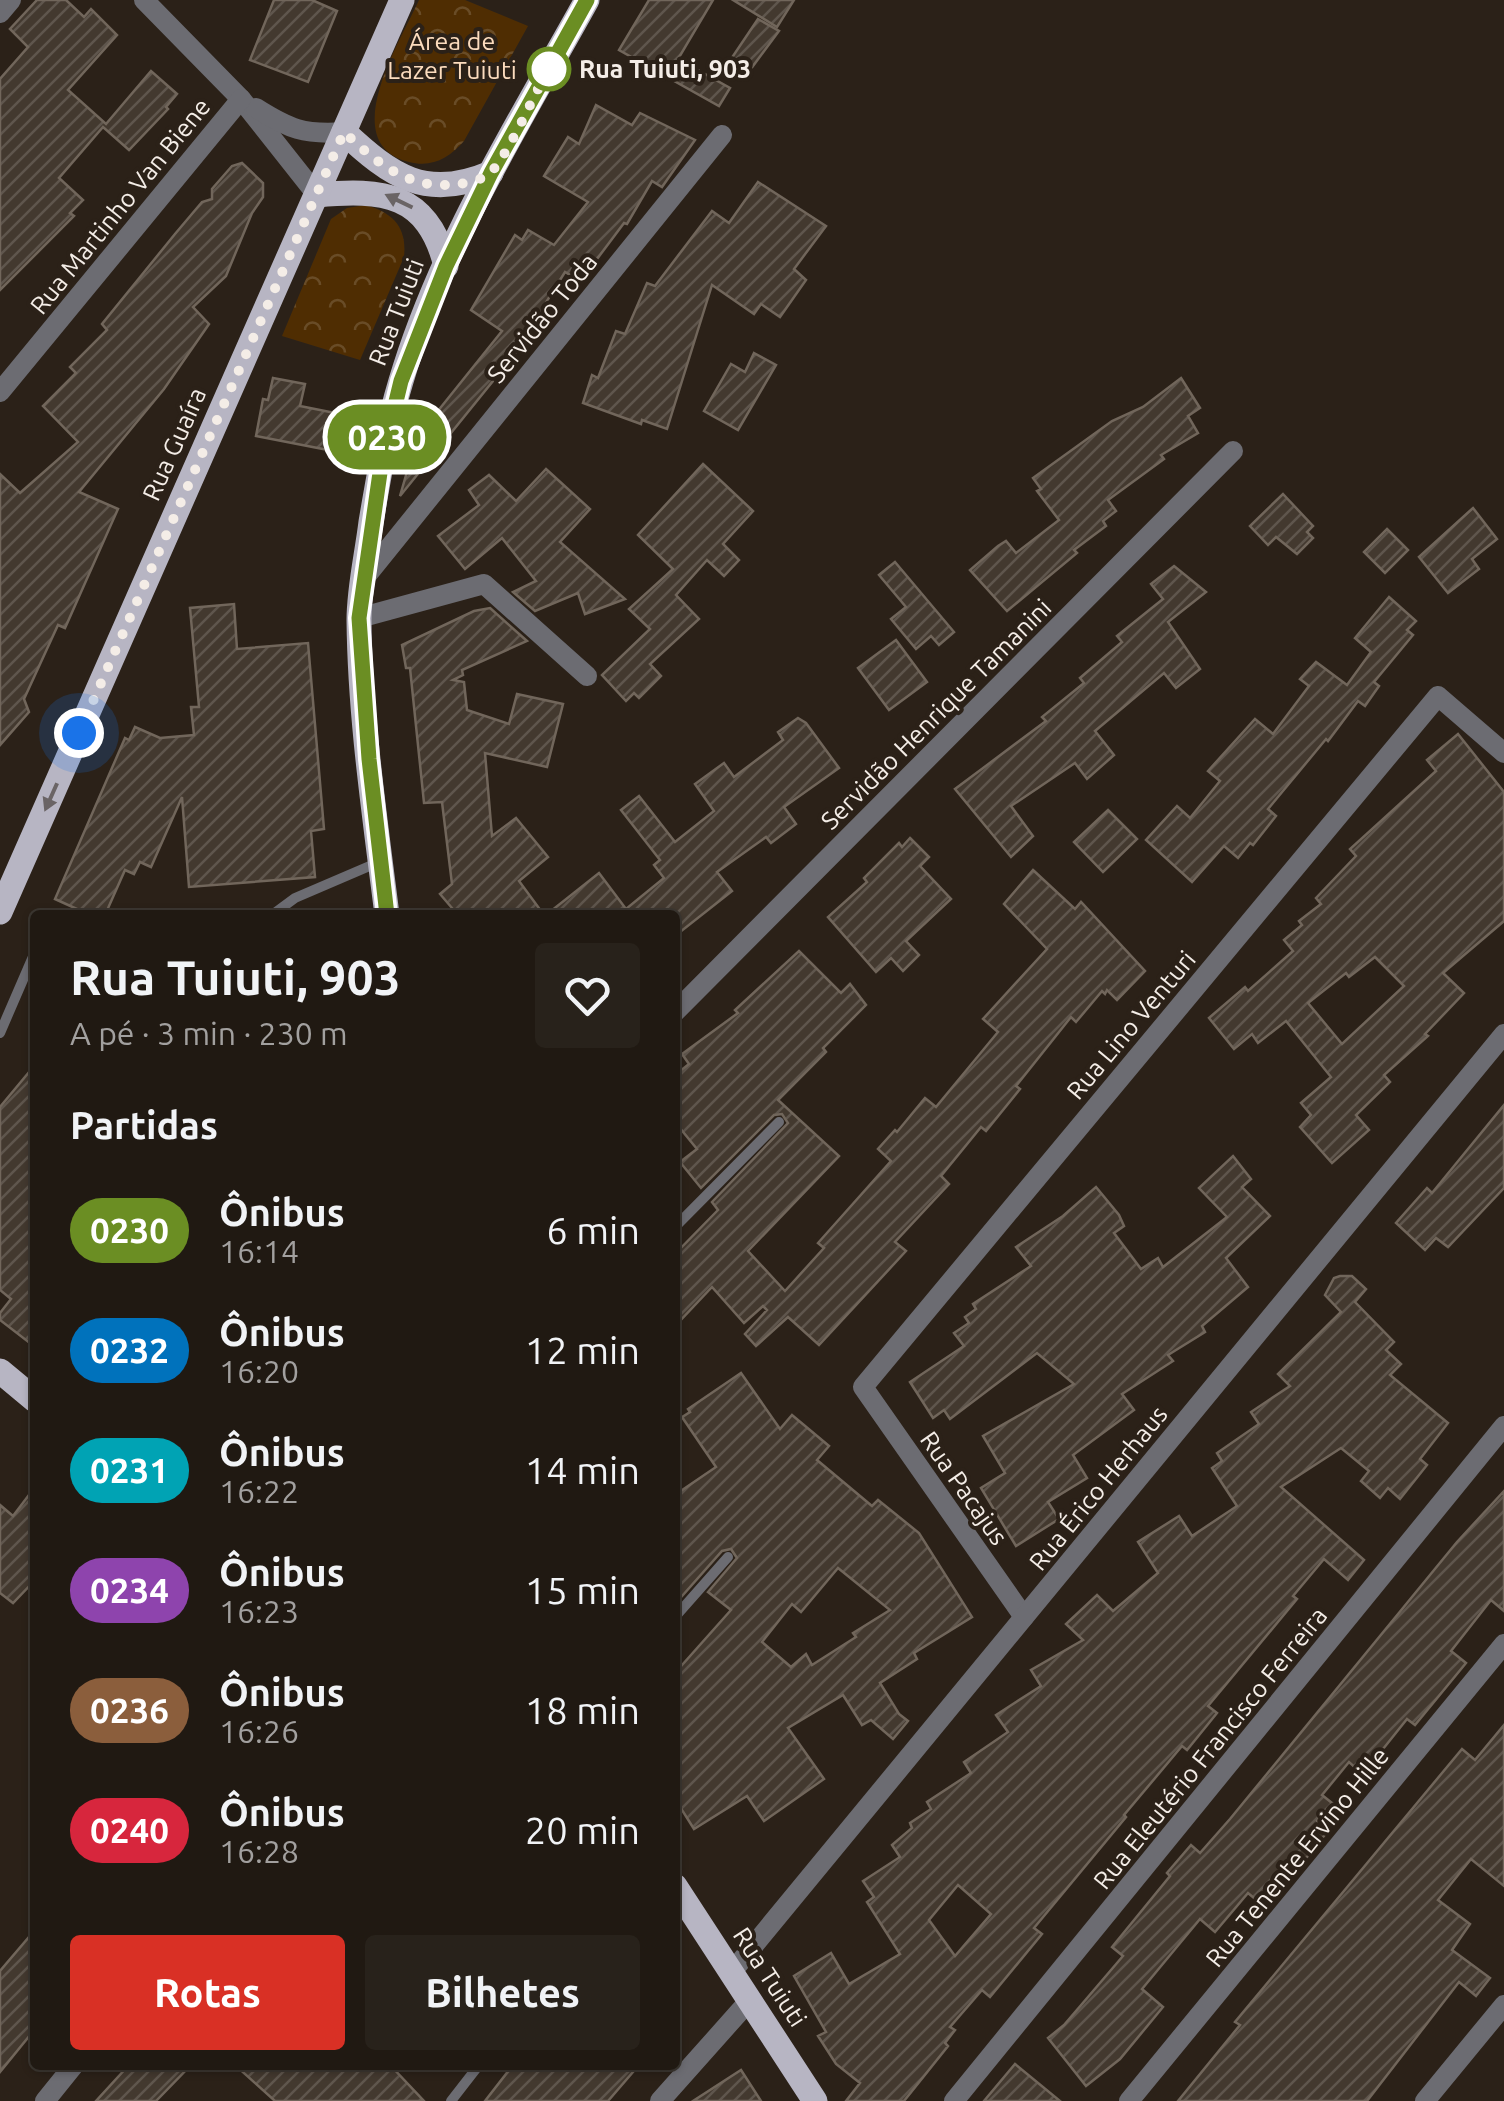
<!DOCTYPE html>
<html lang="pt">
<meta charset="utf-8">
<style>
body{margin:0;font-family:Ubuntu,sans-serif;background:#28221b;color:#f1f3f6;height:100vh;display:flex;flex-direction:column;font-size:38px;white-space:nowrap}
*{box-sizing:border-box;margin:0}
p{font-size:32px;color:#a2a09f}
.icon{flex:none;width:55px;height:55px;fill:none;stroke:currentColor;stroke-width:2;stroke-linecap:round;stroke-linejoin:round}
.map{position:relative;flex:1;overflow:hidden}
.panel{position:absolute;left:30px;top:910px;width:650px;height:1160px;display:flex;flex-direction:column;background:#201912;border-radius:10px;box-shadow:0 2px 8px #0004,0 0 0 2px #3d3832}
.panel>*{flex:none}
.badge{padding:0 20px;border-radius:32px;font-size:35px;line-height:65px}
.you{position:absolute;width:50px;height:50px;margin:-25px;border:8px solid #fff;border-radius:50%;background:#1a73e8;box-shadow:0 0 0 15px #1a73e833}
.map>.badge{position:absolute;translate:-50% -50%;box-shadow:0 0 0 5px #fff}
h2{padding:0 40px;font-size:38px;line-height:90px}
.round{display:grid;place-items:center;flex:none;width:105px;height:105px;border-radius:10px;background:#28221b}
.headline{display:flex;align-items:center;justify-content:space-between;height:170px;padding:0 40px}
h1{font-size:48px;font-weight:700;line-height:75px}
.primary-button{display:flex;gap:20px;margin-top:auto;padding:20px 40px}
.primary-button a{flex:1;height:115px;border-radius:10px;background:#d93025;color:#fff;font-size:40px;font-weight:700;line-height:115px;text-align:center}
.primary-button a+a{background:#28221b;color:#f1f3f6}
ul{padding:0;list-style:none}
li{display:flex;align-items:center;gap:30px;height:120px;padding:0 40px}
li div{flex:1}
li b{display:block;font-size:38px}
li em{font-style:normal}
li .badge{min-width:110px;font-weight:700;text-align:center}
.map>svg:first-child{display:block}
.forest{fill:url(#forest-crowns)}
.building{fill:url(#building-hatch);stroke:#71665b;stroke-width:2.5;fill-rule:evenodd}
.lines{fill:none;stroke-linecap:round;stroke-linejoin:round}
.service{stroke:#6c6c72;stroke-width:10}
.minor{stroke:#6c6c72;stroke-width:20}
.primary{stroke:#b7b5c3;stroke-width:25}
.oneway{fill:#6a6465}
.line-casing{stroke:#fff;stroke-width:22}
.line{stroke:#6b8e23;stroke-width:15}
.walk{stroke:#f4ede7;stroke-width:10;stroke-dasharray:0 18}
.stop-dot{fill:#fff;stroke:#6b8e23;stroke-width:5}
.labels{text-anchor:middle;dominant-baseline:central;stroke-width:8;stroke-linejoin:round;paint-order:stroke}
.park-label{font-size:25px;fill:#fcdcbe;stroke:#2b2118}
.stop-label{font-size:25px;font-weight:bold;fill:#f4ede7;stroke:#2b2118;text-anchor:start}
.street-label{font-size:25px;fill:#f4ede7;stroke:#2b2118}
</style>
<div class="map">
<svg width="1504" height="2101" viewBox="0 0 1504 2101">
<defs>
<pattern id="forest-crowns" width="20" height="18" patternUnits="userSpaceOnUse" patternTransform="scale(2.5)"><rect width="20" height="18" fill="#4f2d02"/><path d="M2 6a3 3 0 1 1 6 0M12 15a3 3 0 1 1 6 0" fill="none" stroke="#694c27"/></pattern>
<pattern id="building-hatch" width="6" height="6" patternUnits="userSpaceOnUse" patternTransform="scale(2.5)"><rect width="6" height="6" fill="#43392f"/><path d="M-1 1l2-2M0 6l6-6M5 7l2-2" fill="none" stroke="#5f564d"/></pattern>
</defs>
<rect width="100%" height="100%" fill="#2b2118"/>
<g class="forest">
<path d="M419 0H465L528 26 464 141C449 158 432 168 409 162 335 144 401 40 419 0Z"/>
<path d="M366 205C393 213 407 227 404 257L360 360 282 336 331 219 347 208Z"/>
</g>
<g class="building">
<polygon points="37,0 66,0 84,17 91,9 117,35 68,90 106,124 151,71 177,94 166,107 168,109 129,150 103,127 59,178 83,200 70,213 74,216 0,290 0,79 28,47 10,29"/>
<polygon points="274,0 312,0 337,11 308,82 250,60"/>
<polygon points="649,0 713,0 678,59 730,88 719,106 619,50"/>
<polygon points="733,0 794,0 777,27"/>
<polygon points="758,19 779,31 750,70 731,59"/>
<polygon points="596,105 632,125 640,113 695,140 662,187 652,181 627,224 624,223 591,267 588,265 577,279 565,272 535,320 540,323 400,496 417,437 502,331 471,310 515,235 522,240 528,230 554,245 588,202 544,176 568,137 579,144"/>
<polygon points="242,163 263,183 263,197 252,213 226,276 193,307 209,324 164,389 79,492 118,509 65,628 58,625 24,699 29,712 0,745 0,474 20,493 78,442 43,406 76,373 70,367 107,330 102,324 175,234 202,202 212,199 212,189 232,166"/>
<polygon points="758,182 826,226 794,269 806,280 780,317 761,304 754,314 712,285 667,429 642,420 641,424 583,403 592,375 598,378 616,331 625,334 647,283 655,286 712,211 729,223"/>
<polygon points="754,353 776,365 738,430 704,411 731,364 745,372"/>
<polygon points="273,378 305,384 300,406 335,413 328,450 256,436 263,399 268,400"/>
<polygon points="1181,378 1200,408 1188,416 1198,433 1161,455 1164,459 1108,500 1116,511 1103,521 1106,526 1074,550 1077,553 1007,611 970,570 998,546 1006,541 1016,553 1059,520 1037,491 1041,489 1033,478 1112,421 1143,407"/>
<polygon points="703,464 753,511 723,544 739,560 724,576 707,560 676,595 699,619 650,664 661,676 639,698 634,693 626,701 602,675 650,629 629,609 673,569 638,535"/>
<polygon points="546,469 590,509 560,542 625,599 585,614 578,593 535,611 513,592 536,581 502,538 465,569 438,536 479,505 469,490 489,475 516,501"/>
<polygon points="1283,494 1313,526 1307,532 1313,538 1297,554 1276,537 1268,545 1250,526"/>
<polygon points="1473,508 1497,539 1472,559 1479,569 1448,593 1419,557"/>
<polygon points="1387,529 1408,550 1385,573 1364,552"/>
<polygon points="895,562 954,632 939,645 931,636 916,649 891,619 906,607 879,575"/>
<polygon points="1174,566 1206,592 1168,622 1200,669 1176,688 1164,673 1095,731 1114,755 1087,779 1075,763 1011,806 1033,836 1011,857 955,789 1046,721 1042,717 1084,683 1080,678 1122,642 1117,636 1163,599 1151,584"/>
<polygon points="1389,597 1416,621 1407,630 1413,635 1374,682 1379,686 1365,706 1358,701 1328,741 1326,739 1268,809 1276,816 1253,845 1250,843 1238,858 1224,846 1192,882 1146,840 1177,806 1190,818 1220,781 1208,771 1255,719 1273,734 1309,686 1300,679 1316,662 1347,685 1371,652 1355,638"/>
<polygon points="234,604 237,649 308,643 324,829 311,831 315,877 189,887 182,797 151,867 140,862 134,874 125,870 105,915 90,915 55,899 125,738 129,740 135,727 160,738 194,735 191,707 199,707 190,608"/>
<polygon points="490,608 527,641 462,670 463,675 453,680 464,682 467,710 509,724 517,694 563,704 547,767 485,753 492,836 516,818 548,857 519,881 544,915 458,915 440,894 452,884 442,802 424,803 410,668 406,668 402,645 474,611"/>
<polygon points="896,640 927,682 889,710 858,668"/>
<polygon points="798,718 806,723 839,768 784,807 796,824 771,843 766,837 717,872 732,891 675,936 675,915 546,915 599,873 626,909 664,878 654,865 660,860 621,810 639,796 675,842 714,811 695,784 724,763 734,777 783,740 778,732"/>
<path d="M1458 734 1504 792V921L1443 973 1464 993 1425 1034 1428 1036 1384 1075 1390 1082 1356 1115 1369 1130 1332 1163 1300 1127 1311 1115 1301 1103 1331 1077 1286 1021 1258 1043 1252 1034 1234 1049 1209 1018 1245 987 1248 991 1293 951 1284 940 1302 925 1299 921 1321 904 1316 898 1356 856 1350 849 1436 771 1427 760ZM1375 957 1404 986 1342 1044 1308 1003 1346 973 1349 977Z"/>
<polygon points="1108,810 1137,839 1103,872 1074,842"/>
<polygon points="910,838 929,857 920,866 951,899 906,941 919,955 903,971 891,958 876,972 828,917 867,882 864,878 899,843 902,847"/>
<polygon points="1033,870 1075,909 1081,902 1145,971 1117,1000 1107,990 1105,994 1102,991 1076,1022 1071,1017 1016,1086 1020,1089 986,1131 981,1127 941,1176 949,1184 895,1242 906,1251 819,1345 788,1317 756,1346 745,1334 767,1310 763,1306 744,1323 712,1287 675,1326 675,1254 718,1210 712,1202 788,1123 782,1114 774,1115 701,1188 680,1162 697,1149 675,1122 675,1075 689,1064 682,1054 738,1013 735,1010 799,951 841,993 850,984 866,1005 823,1048 826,1052 778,1100 839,1156 748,1251 785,1291 824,1248 818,1243 891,1161 878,1149 895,1130 897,1132 925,1098 936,1107 998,1032 983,1019 1047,949 1004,904"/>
<polygon points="35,1065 35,1347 0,1320 0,1313 11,1299 0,1290 0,1107"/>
<polygon points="1504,1105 1504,1188 1448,1247 1436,1238 1425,1250 1396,1223 1427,1188 1432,1193"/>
<polygon points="1233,1156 1251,1179 1242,1187 1270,1216 1226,1258 1248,1287 1202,1326 1205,1332 1168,1355 1173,1361 1122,1394 1134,1410 1073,1455 1087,1478 1048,1502 1059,1519 1016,1546 981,1488 1005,1473 983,1436 1074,1384 1037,1353 950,1419 944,1410 933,1418 910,1382 964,1346 954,1333 969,1323 965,1317 976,1309 973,1304 1031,1266 1016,1247 1063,1216 1096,1187 1119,1215 1124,1226 1114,1233 1141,1269 1158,1258 1163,1267 1227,1217 1199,1188"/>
<path d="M1340 1276H1352L1366 1289 1355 1302 1394 1342 1386 1350 1401 1364 1390 1375 1448 1423 1420 1459 1427 1465 1400 1499 1388 1488 1380 1498 1361 1481 1369 1471 1341 1448 1281 1487 1364 1560 1348 1580 1324 1559 1293 1596 1297 1599 1208 1706 1217 1713 1187 1750 1182 1746 1124 1815 1126 1817 1034 1928 1042 1934 990 1997 982 1990 950 2027 955 2030 945 2043 948 2046 904 2101H846L860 2083 836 2064 818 2036 826 2032 794 1976 831 1953 849 1984 900 1954 867 1902 874 1897 863 1881 900 1857 892 1845 912 1828 910 1823 931 1809 927 1802 971 1773 964 1762 1008 1732 996 1715 1041 1686 1031 1670 1083 1640 1066 1624 1097 1595 1113 1611 1158 1573 1138 1542 1179 1516 1192 1536 1237 1506 1212 1468 1222 1461 1217 1453 1259 1424 1251 1412 1290 1386 1278 1374 1341 1312 1325 1295 1334 1278ZM958 1885 991 1914 955 1956 929 1920Z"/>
<path d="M741 1373 780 1429 792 1415 829 1446 817 1460 872 1506 878 1500 919 1533 972 1617 914 1653 917 1659 880 1683 899 1714 908 1721 893 1739 871 1720 862 1725 843 1695 788 1728 824 1779 764 1821 747 1796 694 1829 675 1799V1673L731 1610 708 1592 737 1558 731 1549 722 1551 675 1604V1495L716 1467 682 1417 690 1412 688 1409ZM838 1568 890 1610 853 1633 856 1637 812 1665 806 1654 791 1667 762 1642 792 1604 801 1612Z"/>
<polygon points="35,1487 35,1580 13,1603 0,1593 0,1505 13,1516"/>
<polygon points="1504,1491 1504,1611 1491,1600 1451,1651 1466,1663 1415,1725 1407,1719 1379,1754 1386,1760 1369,1780 1349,1762 1322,1795 1332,1803 1317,1821 1328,1831 1266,1908 1248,1893 1215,1932 1200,1919 1142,1989 1163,2007 1120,2059 1086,2086 1048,2038 1064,2025 1123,1956 1112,1947 1170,1876 1167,1873 1191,1845 1200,1853 1230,1819 1457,1542"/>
<polygon points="1504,1725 1504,1886 1471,1859 1438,1900 1470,1924 1452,1950 1490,1978 1476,1996 1459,1982 1367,2101 1178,2101 1240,2025 1235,2022 1462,1749 1475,1760"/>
<polygon points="35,1930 35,2029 0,2072 0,1971"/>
<polygon points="1015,2064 1060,2101 984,2101"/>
<polygon points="129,2065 191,2065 156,2101 96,2101"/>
<polygon points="235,2065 390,2065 424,2101 275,2101"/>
<polygon points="513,2065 639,2065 608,2101 485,2101"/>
<polygon points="741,2070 761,2101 693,2101"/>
</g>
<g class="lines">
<g class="service">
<polyline points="272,915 295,898 379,862"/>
<polyline points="0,1033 35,952"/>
<polyline points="675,1227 779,1122"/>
<polyline points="675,1617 728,1557"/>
<polyline points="451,2101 479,2065"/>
</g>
<g class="minor">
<polyline points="144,0 241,99 317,195"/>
<polyline points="0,13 11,0"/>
<path d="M256 108C289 129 304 135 344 132"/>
<polyline points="0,392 241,99"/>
<polyline points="363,580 722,135"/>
<polyline points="359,618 484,584 587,676"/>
<polyline points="675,1012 1233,451"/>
<polyline points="1024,1617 863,1387 1438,696 1504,753"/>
<polyline points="731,1973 1504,1034"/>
<polyline points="45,2101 74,2065"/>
<polyline points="660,2101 749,2001"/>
<polyline points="954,2101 1504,1426"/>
<polyline points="1129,2101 1504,1644"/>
<polyline points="1425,2101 1504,2005"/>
</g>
<g class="primary">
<path d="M344 132C391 176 426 201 491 173"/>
<path d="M317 195C383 189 428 193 446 266"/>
<polyline points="0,912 402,0"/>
<path d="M387 915C375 818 360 718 359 620 359 588 367 555 371 522 379 475 387 427 401 381 441 246 519 123 587 0"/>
<polyline points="0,1371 35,1400"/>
<polyline points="675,1886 815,2101"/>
</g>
</g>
<defs><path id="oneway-solid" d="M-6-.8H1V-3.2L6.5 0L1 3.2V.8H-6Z" transform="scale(2.5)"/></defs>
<g class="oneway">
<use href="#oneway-solid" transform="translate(399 201) rotate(-154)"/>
<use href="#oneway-solid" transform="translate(51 797) rotate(114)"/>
</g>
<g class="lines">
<g class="line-casing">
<polyline id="line" points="387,915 369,759 359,618 382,459 401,381 446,266 491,173 587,0"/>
</g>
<use href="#line" class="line"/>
<path class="walk" d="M79 733 344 132C377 163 410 191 458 184 469 183 486 179 493 170 514 144 531 99 549 69"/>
</g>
<circle class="stop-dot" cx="549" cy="69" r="20"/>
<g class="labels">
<g class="park-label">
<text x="452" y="41">Área de<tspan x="452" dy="29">Lazer Tuiuti</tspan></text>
</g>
<g class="stop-label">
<text x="579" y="69">Rua Tuiuti, 903</text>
</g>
<g class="street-label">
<text transform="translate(120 206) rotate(-51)">Rua Martinho Van Biene</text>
<text transform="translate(396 312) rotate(-69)">Rua Tuiuti</text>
<text transform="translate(542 318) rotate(-51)">Servidão Toda</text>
<text transform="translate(174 444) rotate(-66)">Rua Guaíra</text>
<text transform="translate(936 714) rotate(-45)">Servidão Henrique Tamanini</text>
<text transform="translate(1131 1025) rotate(-50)">Rua Lino Venturi</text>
<text transform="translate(964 1488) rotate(55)">Rua Pacajus</text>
<text transform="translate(1098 1488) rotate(-51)">Rua Érico Herhaus</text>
<text transform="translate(1210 1748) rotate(-51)">Rua Eleutério Francisco Ferreira</text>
<text transform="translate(1297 1857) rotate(-51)">Rua Tenente Ervino Hille</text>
<text transform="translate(770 1977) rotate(57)">Rua Tuiuti</text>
</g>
</g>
</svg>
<div class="you" style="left:79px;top:733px"></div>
<b class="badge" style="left:387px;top:437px;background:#6b8e23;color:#fff">0230</b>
<section class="panel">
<div class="headline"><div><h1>Rua Tuiuti, 903</h1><p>A pé · 3 min · 230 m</p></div><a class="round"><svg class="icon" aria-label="heart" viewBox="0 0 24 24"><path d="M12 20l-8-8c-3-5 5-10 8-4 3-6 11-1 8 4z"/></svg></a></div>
<h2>Partidas</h2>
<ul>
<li><span class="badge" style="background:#6b8e23;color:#fff">0230</span><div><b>Ônibus</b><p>16:14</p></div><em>6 min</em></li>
<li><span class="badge" style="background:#0072bc;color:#fff">0232</span><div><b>Ônibus</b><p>16:20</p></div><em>12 min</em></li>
<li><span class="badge" style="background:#00a3b4;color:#fff">0231</span><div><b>Ônibus</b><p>16:22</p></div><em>14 min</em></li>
<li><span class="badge" style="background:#8e44ad;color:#fff">0234</span><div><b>Ônibus</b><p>16:23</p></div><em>15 min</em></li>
<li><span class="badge" style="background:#8b5e3c;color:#fff">0236</span><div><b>Ônibus</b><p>16:26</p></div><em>18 min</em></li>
<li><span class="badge" style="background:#d7263d;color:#fff">0240</span><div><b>Ônibus</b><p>16:28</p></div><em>20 min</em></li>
</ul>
<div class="primary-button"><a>Rotas</a><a>Bilhetes</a></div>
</section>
</div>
